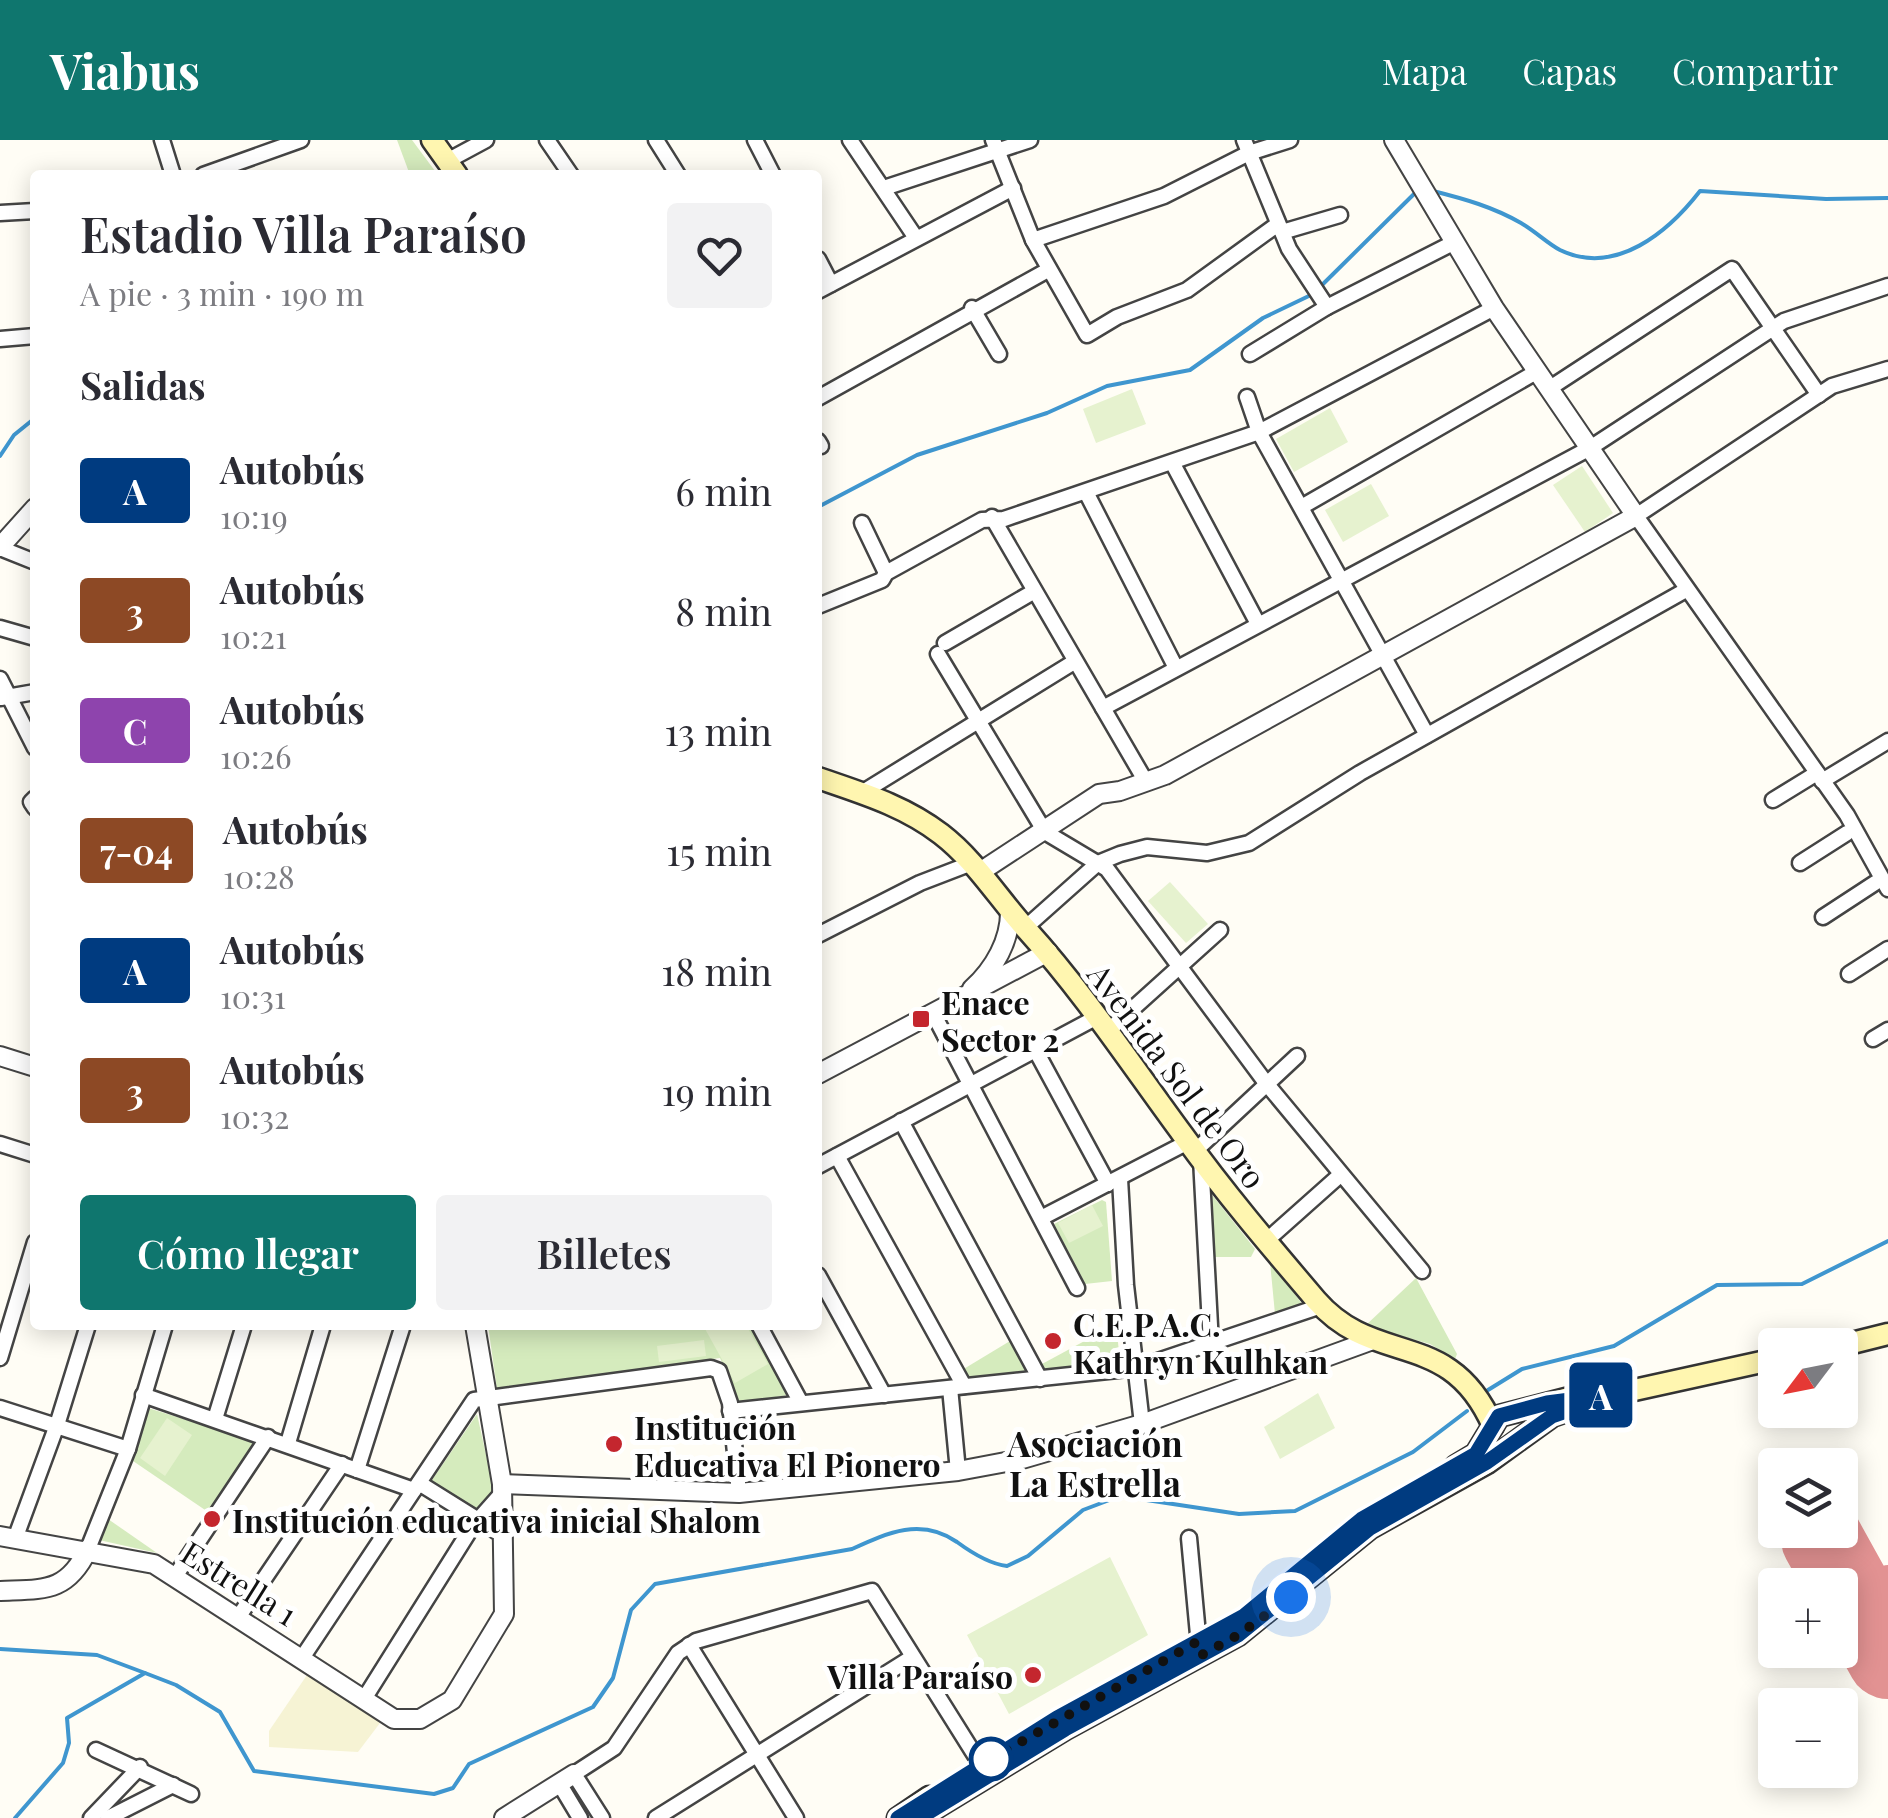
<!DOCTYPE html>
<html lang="es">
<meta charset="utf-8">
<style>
body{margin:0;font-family:"Playfair Display",serif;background:#f2f2f3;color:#2b2b33;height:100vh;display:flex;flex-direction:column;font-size:38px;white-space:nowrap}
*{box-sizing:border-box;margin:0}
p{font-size:32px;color:#7c7c81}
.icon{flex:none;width:55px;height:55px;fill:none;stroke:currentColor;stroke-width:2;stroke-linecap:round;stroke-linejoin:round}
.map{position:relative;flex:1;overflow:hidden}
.details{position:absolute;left:30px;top:30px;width:792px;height:1160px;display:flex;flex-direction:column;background:#fff;border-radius:10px;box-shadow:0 5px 25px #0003}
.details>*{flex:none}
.badge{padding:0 20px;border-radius:8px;font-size:35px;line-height:65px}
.needle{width:65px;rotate:238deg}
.fabs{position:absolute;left:1758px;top:1188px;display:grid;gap:20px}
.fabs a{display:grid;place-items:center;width:100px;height:100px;border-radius:10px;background:#fff;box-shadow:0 5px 25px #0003;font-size:50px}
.you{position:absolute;width:50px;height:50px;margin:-25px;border:8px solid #fff;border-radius:50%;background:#1a73e8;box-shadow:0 0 0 15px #1a73e833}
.map>.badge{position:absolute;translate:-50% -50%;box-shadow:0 0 0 5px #fff}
h2{padding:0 50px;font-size:38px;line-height:90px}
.round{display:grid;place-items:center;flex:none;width:105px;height:105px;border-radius:10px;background:#f2f2f3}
.head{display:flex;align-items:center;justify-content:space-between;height:170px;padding:0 50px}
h1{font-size:48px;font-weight:600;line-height:75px}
.primary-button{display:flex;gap:20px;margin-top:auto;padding:20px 50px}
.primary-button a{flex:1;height:115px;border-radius:10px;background:#0f766e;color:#fff;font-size:40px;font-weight:600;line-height:115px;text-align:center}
.primary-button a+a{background:#f2f2f3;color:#2b2b33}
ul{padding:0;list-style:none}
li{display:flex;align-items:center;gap:30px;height:120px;padding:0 50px}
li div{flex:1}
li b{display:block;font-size:38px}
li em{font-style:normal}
li .badge{min-width:110px;font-weight:700;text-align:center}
header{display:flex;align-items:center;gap:60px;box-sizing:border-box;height:140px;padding:0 50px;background:#0f766e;color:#fff}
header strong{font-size:48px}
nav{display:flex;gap:55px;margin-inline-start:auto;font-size:35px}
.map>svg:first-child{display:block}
.farmland{fill:#f6f3d4}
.green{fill:#d5ebbd}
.pitch{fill:#e6f2cf}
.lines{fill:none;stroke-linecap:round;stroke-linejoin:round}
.stream{stroke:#3f96cf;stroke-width:4}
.taxiway{stroke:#e29292;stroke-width:32}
.runway{stroke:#e29292;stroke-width:82}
.minor-casing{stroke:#444;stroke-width:19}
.tertiary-casing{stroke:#444;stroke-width:22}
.secondary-casing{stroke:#333;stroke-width:25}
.minor{stroke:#fff;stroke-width:14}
.tertiary{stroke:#fff;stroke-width:18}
.secondary{stroke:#fff6b0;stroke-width:20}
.line-casing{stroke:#fff;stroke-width:22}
.line{stroke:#003b80;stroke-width:15}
.walk{stroke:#111;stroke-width:10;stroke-dasharray:0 18}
.poi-dot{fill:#c4262e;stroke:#fff;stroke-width:4}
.stop-dot{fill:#fff;stroke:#003b80;stroke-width:5}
.labels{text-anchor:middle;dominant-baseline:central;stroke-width:10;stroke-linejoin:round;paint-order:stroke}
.poi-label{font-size:32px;font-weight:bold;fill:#111;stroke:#fff;text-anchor:start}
.street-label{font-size:32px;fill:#111;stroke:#fff}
.neighbourhood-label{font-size:35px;font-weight:bold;fill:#111;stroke:#fff}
</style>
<header>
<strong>Viabus</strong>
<nav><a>Mapa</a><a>Capas</a><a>Compartir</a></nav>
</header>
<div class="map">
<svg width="1888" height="1678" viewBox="0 0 1888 1678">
<rect width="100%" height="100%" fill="#fffdf5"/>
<polygon class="farmland" points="307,1535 383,1579 358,1612 269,1607 269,1591"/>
<g class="green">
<polygon points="397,0 412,0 438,35 410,35"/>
<polygon points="1205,1046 1255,1109 1251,1117 1208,1117"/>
<polygon points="1102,1060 1106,1062 1112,1141 1085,1144 1054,1084"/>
<polygon points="1270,1122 1303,1165 1275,1174"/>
<polygon points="1416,1138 1457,1214 1455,1219 1430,1204 1365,1186"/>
<polygon points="1116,1184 1120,1221 1045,1229 1042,1224"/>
<polygon points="488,1185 752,1185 788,1255 740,1263 720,1218 497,1249"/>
<polygon points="1010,1201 1027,1231 966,1237 962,1230"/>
<polygon points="148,1268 258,1302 211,1374 133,1321"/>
<polygon points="477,1274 494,1351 478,1372 430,1343"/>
<polygon points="108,1379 157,1413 99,1400"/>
</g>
<g class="pitch">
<polygon points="1132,249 1146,284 1096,303 1083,269"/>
<polygon points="1330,268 1348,302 1294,332 1276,299"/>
<polygon points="1582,326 1613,373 1585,392 1553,345"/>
<polygon points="1371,344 1389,376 1343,402 1325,370"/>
<polygon points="1170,742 1208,784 1186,803 1148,761"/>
<polygon points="1092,1065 1103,1086 1069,1103 1058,1083"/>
<polygon points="746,1185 768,1224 735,1243 704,1187"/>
<polygon points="704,1200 706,1216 659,1222 657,1206"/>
<polygon points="1318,1253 1335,1288 1280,1319 1264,1287"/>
<polygon points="167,1278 192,1295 165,1336 140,1318"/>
<polygon points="1110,1417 1148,1495 1009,1574 967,1495"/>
</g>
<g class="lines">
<g class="stream">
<path d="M1433 51C1465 59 1493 67 1521 83 1535 91 1547 103 1560 110 1616 137 1669 91 1700 51L1826 59 1888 58"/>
<polyline points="1320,147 1416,52"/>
<polyline points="0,316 14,295 35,278"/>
<polyline points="818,367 917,315 1047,273 1107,246 1190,230 1263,178 1313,154"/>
<polyline points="1488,1250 1522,1229 1614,1206 1717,1145 1802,1144 1888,1101"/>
<polyline points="0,1509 97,1515 145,1533"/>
<path d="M15 1678 63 1623 69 1603 67 1578 145 1533 176 1545 220 1572 254 1631 434 1654 453 1648 469 1624 593 1567 613 1538 631 1470 655 1444 852 1409C887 1393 921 1377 957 1402 972 1413 989 1424 1007 1426L1028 1416 1083 1370 1120 1356 1239 1374 1295 1371 1413 1312 1467 1271"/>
</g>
<polyline class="taxiway" points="1870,1486 1872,1454 1888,1441"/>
<polyline class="runway" points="1822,1399 1888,1518"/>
<g class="minor-casing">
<g id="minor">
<polyline points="162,0 173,35"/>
<polyline points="547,0 571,35"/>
<polyline points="656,0 678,35"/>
<polyline points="755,0 773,35"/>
<polyline points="850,0 916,98"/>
<polyline points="993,0 1033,100 1087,195 1117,177 1187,150 1278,84"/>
<polyline points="1244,0 1289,109 1327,167"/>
<polyline points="447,21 486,0"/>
<polyline points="203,35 301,0"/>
<polyline points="884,48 1030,0"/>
<polyline points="0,73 35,71"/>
<polyline points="1282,92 1340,75"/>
<polyline points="1033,100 1164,56 1249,13 1290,0"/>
<polyline points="818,119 831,144"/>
<polyline points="818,151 1013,48"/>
<polyline points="972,168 999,214"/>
<polyline points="0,199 35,196"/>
<polyline points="1250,214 1327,167 1453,103"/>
<polyline points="1888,229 1832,246 1636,376 1847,675 1888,749"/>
<polyline points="1550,248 1732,129 1819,255"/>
<polyline points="1247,257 1259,292 1427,595"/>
<polyline points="818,258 1048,130"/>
<polyline points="818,301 821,306"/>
<polyline points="1173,324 1257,482"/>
<polyline points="1086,352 1176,528"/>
<polyline points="1303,366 1538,231"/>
<polyline points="992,377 1146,642"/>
<polyline points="862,383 886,433"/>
<polyline points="0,408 35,422"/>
<polyline points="818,466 882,440 886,433 982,380 1004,379 1259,292 1494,168"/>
<polyline points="0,488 35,498"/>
<polyline points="945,503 1033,452"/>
<polyline points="938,514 1045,692 1107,729 1266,943 1422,1131"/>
<polyline points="0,539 35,608"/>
<polyline points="1,558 35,552"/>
<polyline points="1103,568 1590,308 1784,181 1888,146"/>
<polyline points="1822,641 1888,601"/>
<polyline points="863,652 1074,522"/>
<polyline points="35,658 31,662 35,668"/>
<polyline points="1773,660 1817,633"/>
<polyline points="1800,723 1847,693"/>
<polyline points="1823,777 1875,743"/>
<polyline points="1025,788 1098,723 1120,714 1147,707 1207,713 1249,703 1360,633 1686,450"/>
<polyline points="818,795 920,743 972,723"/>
<polyline points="1849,834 1888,809"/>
<polyline points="933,873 1077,1148"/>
<polyline points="1108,891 1220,790"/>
<polyline points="1873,899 1888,890"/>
<polyline points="1036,911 1108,1044"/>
<polyline points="901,981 1040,1239"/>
<polyline points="0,1004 35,1015"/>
<polyline points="1195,1011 1297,916"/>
<polyline points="837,1016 964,1246"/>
<polyline points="1201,1019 1211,1204"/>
<polyline points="818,1026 1097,877"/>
<polyline points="1120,1039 1126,1145 1142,1284"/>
<polyline points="1041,1078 1188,1002"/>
<polyline points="1266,1101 1339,1036"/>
<polyline points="818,1135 884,1255"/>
<polyline points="759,1185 801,1263"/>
<polyline points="0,1218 35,1102"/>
<polyline points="950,1248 958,1331"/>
<polyline points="143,1255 414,1350"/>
<polyline points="0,1268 128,1309"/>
<polyline points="730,1271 1137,1228 1321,1166"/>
<polyline points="215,1279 244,1185"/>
<polyline points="288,1303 323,1185"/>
<polyline points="357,1330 403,1185"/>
<polyline points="419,1343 504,1396"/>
<polyline points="1189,1398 1200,1516"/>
<polyline points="15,1399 57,1285 88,1185"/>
<polyline points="88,1409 128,1309 165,1185"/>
<polyline points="176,1435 268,1297"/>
<polyline points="239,1476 342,1324"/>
<polyline points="689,1505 796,1678"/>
<polyline points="302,1518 474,1260 711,1228 719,1231 730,1263 739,1353"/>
<polyline points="364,1559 472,1387 503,1352"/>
<polyline points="96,1610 191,1654"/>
<polyline points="559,1643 580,1678"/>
<polyline points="91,1678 140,1627"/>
<polyline points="108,1678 173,1645"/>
<polyline points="602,1678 574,1634 614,1608 678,1513 696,1501 872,1451 988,1636"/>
<polyline points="656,1678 911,1518"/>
</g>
</g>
<g class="tertiary-casing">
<g id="tertiary">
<polyline points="0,407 35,368"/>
<polyline points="980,732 1099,654 1120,651 1165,635 1636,376 1494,168 1394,0"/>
<path d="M972 849C994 829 1011 800 1010 769"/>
<polyline points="0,916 35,927"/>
<polyline points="818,934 1048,812"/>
<polyline points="502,1344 739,1353 958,1331 1022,1319 1142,1284 1370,1201"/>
<polyline points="0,1396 154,1424 394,1579 420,1579 452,1560 504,1474 502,1344 475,1185"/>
<path d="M0 1451C44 1449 67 1453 88 1409"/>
<polyline points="504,1678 574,1634"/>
</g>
</g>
<g class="secondary-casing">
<g id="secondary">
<polyline points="432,0 457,35"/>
<path d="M818 638C861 653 903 665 941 694 975 720 998 758 1027 790 1084 853 1132 926 1183 995 1224 1052 1270 1106 1316 1160 1376 1229 1449 1186 1493 1286"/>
<polyline points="1840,1206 1888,1194"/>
<polyline points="1456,1326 1476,1314 1499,1276 1569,1258"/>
<polyline points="898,1678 929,1657"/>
<polyline points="919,1678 1065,1589 1238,1495 1370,1388 1487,1323 1552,1276 1616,1254 1775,1219"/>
</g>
</g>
<use href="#minor" class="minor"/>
<use href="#tertiary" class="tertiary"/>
<use href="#secondary" class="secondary"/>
</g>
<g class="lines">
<g class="line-casing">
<polyline id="line" points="898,1678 1057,1578 1244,1476 1362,1379 1476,1314 1499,1276 1547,1263 1616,1254 1552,1276 1487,1322 1370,1388 1238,1495 1065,1589 919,1678"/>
</g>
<use href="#line" class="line"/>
<polyline class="walk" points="991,1619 1195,1503 1200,1516 1238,1495 1291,1457"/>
</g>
<g class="poi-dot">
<rect x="911" y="869" width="20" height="20" rx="5"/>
<circle cx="1053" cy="1201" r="10"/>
<circle cx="614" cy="1304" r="10"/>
<circle cx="212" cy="1379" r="10"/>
<circle cx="1033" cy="1535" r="10"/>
</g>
<circle class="stop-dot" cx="991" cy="1619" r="20"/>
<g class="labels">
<g class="poi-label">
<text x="941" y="861">Enace<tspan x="941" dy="37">Sector 2</tspan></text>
<text x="1073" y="1183">C.E.P.A.C.<tspan x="1073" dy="37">Kathryn Kulhkan</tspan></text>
<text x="634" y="1286">Institución<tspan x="634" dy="37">Educativa El Pionero</tspan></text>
<text x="232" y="1379">Institución educativa inicial Shalom</text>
<text x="1013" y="1535" text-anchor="end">Villa Paraíso</text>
</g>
<g class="street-label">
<text transform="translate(1178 935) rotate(53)">Avenida Sol de Oro</text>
<text transform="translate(240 1442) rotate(32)">Estrella 1</text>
</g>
<g class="neighbourhood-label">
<text x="1095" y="1302">Asociación<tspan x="1095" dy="40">La Estrella</tspan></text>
</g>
</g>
</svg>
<div class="fabs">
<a><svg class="needle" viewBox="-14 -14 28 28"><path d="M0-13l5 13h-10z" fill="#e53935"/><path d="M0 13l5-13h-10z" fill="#7c7c81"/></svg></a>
<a><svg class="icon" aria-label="layers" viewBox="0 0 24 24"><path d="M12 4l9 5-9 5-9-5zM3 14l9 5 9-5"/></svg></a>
<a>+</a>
<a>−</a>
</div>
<div class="you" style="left:1291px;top:1457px"></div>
<b class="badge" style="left:1601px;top:1255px;background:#003b80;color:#fff">A</b>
<section class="details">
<div class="head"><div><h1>Estadio Villa Paraíso</h1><p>A pie · 3 min · 190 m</p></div><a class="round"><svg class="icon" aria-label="heart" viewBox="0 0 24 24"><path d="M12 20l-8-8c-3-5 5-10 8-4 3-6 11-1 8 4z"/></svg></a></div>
<h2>Salidas</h2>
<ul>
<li><span class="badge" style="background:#003b80;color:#fff">A</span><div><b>Autobús</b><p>10:19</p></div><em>6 min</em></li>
<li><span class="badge" style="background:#8d4925;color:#fff">3</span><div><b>Autobús</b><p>10:21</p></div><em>8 min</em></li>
<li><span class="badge" style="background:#8e44ad;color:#fff">C</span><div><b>Autobús</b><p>10:26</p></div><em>13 min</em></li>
<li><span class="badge" style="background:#8d4925;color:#fff">7-04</span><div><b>Autobús</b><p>10:28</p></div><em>15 min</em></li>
<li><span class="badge" style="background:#003b80;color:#fff">A</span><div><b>Autobús</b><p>10:31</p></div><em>18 min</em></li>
<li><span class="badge" style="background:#8d4925;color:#fff">3</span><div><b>Autobús</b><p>10:32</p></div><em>19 min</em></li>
</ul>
<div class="primary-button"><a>Cómo llegar</a><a>Billetes</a></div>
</section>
</div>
